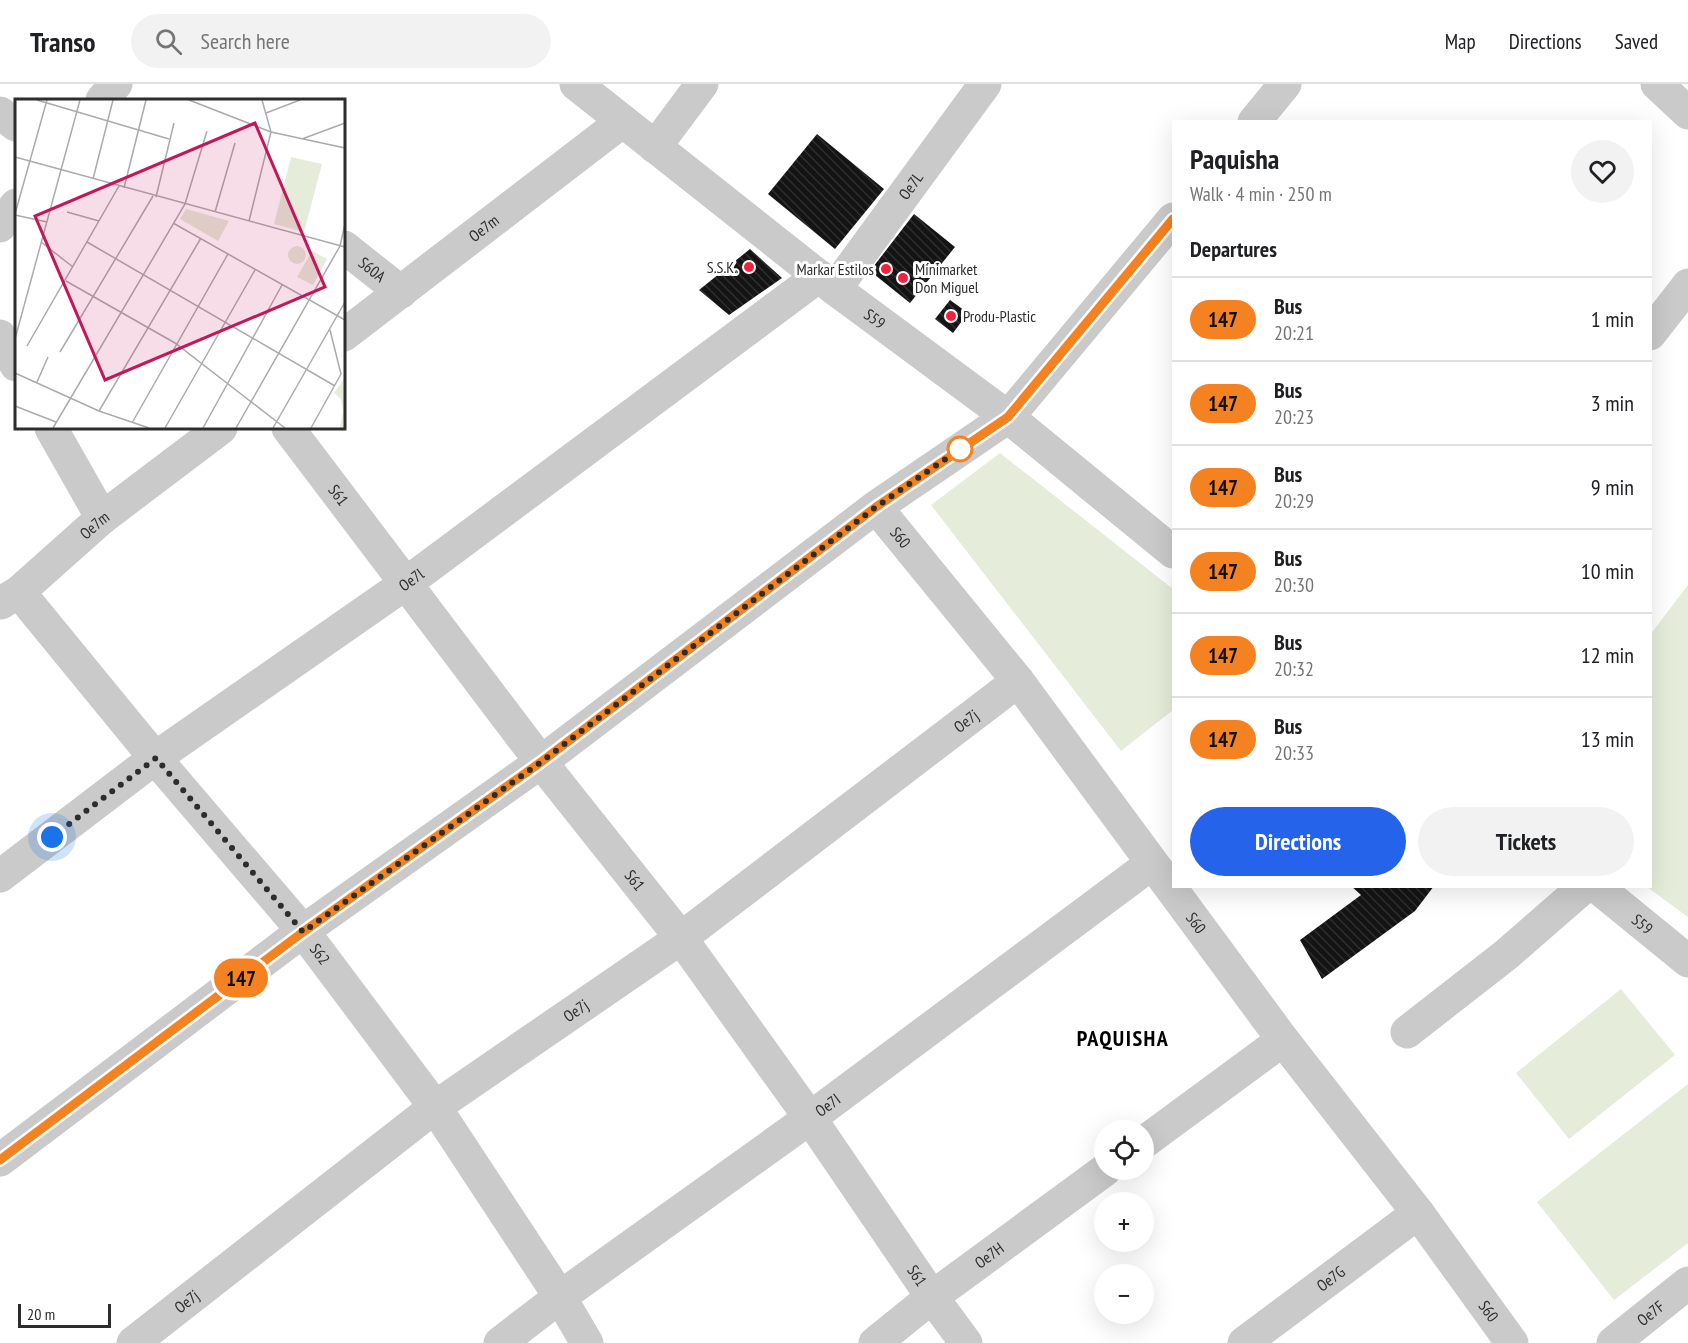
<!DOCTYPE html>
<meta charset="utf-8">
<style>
body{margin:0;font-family:"PT Sans Narrow",sans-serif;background:#f2f2f2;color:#202124;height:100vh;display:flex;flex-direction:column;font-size:22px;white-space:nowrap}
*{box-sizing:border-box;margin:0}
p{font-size:20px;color:#757577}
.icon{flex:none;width:33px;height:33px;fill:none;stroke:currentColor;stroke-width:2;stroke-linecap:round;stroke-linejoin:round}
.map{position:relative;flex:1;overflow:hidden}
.sheet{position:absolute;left:1172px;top:36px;width:480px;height:768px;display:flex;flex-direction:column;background:#fff;border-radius:0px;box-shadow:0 6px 24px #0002}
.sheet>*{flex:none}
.badge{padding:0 12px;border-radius:20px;font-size:21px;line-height:39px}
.controls{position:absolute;left:1094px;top:1036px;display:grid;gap:12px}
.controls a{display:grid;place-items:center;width:60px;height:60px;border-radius:50%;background:#fff;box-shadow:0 6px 24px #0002;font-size:30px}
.scale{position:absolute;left:18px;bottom:15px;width:93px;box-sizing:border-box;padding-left:6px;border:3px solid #2d2d2d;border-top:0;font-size:16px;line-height:21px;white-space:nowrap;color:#2d2d2d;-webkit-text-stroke:4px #fff;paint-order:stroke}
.you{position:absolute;width:30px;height:30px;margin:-15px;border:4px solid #fff;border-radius:50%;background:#1a73e8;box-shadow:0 0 0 9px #1a73e833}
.map>.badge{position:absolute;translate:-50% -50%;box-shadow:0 0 0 3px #fff}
h2{padding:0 18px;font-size:22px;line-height:54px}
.round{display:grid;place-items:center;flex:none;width:63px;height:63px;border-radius:32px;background:#f2f2f2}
.summary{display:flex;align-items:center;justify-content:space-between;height:102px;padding:0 18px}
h1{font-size:28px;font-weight:700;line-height:45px}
.cta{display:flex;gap:12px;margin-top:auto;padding:12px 18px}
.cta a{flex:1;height:69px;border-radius:36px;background:#2563eb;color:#fff;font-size:24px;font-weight:700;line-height:69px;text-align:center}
.cta a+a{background:#f2f2f2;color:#202124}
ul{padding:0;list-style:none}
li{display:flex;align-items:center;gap:18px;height:84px;padding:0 18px;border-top:2px solid #e0e0e0}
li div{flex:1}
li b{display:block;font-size:22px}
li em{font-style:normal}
li .badge{min-width:66px;font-weight:700;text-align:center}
header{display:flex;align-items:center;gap:36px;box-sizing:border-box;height:84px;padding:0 30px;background:#fff;border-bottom:2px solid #e0e0e0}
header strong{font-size:28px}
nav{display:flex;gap:33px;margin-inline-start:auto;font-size:21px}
.search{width:420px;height:54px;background:#f2f2f2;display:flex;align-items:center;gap:15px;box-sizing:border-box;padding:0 21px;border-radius:33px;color:#757577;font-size:22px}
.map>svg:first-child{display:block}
.park{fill:#e5ecd9}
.building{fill:url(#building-back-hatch)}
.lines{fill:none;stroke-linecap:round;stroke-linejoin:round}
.minor{stroke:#cacaca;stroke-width:33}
.line-casing{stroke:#fff;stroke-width:14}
.line{stroke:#f58220;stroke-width:9}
.walk{stroke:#2d2d2d;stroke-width:6;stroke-dasharray:0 10.8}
.poi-dot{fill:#f1223f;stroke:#fff;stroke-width:2}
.stop-dot{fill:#fff;stroke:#f58220;stroke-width:3}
.labels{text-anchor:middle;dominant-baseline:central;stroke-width:6;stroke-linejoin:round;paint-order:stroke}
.street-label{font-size:16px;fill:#2d2d2d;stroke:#fff}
.poi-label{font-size:16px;fill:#2d2d2d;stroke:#fff;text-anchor:end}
.district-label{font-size:22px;font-weight:bold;letter-spacing:1.5px;fill:#000;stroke:#fff}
.inset-road{fill:none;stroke:#ababab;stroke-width:1.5}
.view{fill:#c2185b;fill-opacity:0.15;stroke:#c2185b;stroke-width:3}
.inset-edge{fill:none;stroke:#2d2d2d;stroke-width:3}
</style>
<header>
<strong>Transo</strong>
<div class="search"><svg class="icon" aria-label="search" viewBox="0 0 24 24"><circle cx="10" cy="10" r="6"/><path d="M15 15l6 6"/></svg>Search here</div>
<nav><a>Map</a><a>Directions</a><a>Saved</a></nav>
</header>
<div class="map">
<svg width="1688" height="1259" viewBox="0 0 1688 1259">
<defs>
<pattern id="building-back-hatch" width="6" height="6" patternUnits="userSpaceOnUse" patternTransform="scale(1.5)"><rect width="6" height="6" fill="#141414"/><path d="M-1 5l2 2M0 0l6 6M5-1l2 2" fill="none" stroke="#2e2e2e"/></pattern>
</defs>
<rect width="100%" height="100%" fill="#fff"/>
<g class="park">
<polygon points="1000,369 1173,505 1173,626 1121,667 931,421"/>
<polygon points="1688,501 1688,833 1647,803 1650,802 1650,551"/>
<polygon points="1621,905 1675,971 1569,1055 1516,989"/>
<polygon points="1688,1000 1688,1159 1614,1216 1537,1118"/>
</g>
<g class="building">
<polygon points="817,50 884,105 835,165 768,110"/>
<polygon points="914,130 955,163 910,219 870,187"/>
<polygon points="750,165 782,194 729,231 699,206"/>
<polygon points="950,216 968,229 953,249 935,235"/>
<polygon points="1351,802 1434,802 1415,827 1322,895 1300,856 1361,811"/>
</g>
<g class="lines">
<g class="minor">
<path id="s1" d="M576 0 835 205 1008 333 1173 468"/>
<polyline points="1657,0 1688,29"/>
<polyline points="102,16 116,0"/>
<polyline points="0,29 16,41"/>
<polyline points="1254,38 1285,0"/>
<polyline points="655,63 702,0"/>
<polyline points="0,142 16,121"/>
<path id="s2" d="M344 163 401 208"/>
<path id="s3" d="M835 205 985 0"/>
<polyline points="1650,250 1688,201"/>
<path id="s4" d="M344 251 623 37"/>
<polyline points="0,252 16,281"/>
<polyline points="51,344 102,434"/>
<path id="s5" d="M288 344 541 678 681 854 810 1034 932 1213 966 1259"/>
<path id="s6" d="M876 423 1018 597 1283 956 1418 1129 1512 1259"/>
<path id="s7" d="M19 508 155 674 303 847 435 1023 560 1213 587 1259"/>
<path id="s8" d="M1 519 19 508 102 434 221 344"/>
<path id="s9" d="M0 792 155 674 405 500 819 192"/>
<path id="s10" d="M1596 802 1688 877"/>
<polyline points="1407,948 1507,870 1585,802"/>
<polyline points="1143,1059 1283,956"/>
<polyline points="0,1076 303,847 541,678 876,423 1008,333 1173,135"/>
<path id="s11" d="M133 1259 435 1023 681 854 1018 597"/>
<path id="s12" d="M500 1259 560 1213 810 1034 1151 780"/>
<path id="s13" d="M875 1259 932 1213 1105 1086"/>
<path id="s14" d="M1244 1259 1418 1129"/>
<path id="s15" d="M1613 1259 1688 1199"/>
</g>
</g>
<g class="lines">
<g class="line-casing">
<polyline id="line" points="0,1076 303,848 541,678 876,423 1008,333 1173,135"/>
</g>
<use href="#line" class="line"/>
<polyline class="walk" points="52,753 156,674 303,848 541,678 876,423 960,365"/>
</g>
<g class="poi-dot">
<circle cx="749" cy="183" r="6"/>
<circle cx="886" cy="185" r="6"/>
<circle cx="903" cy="194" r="6"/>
<circle cx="951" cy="232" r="6"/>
</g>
<circle class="stop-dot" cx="960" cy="365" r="12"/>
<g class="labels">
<g class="street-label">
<text stroke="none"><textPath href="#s3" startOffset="128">Oe7L</textPath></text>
<text stroke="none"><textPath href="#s4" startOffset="176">Oe7m</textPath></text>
<text stroke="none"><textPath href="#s2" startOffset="36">S60A</textPath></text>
<text stroke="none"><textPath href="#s1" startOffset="380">S59</textPath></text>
<text stroke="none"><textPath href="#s5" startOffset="84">S61</textPath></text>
<text stroke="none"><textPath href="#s8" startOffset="122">Oe7m</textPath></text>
<text stroke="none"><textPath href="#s6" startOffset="39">S60</textPath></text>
<text stroke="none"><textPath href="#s9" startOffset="507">Oe7l</textPath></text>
<text stroke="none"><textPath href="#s11" startOffset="1040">Oe7j</textPath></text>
<text stroke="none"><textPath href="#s5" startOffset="570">S61</textPath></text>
<text stroke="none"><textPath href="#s6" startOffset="525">S60</textPath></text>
<text stroke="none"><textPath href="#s10" startOffset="60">S59</textPath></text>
<text stroke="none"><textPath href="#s7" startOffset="471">S62</textPath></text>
<text stroke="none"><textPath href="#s11" startOffset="554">Oe7j</textPath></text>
<text stroke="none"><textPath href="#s12" startOffset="405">Oe7I</textPath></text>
<text stroke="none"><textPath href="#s13" startOffset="144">Oe7H</textPath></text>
<text stroke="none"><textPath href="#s5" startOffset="1056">S61</textPath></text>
<text stroke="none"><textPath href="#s14" startOffset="108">Oe7G</textPath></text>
<text stroke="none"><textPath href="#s11" startOffset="68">Oe7j</textPath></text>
<text stroke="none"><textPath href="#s6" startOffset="1011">S60</textPath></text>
<text stroke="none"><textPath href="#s15" startOffset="48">Oe7F</textPath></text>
</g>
<g class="poi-label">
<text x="737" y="183">S.S.K.</text>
<text x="874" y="185">Markar Estilos</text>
<text x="915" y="185" text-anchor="start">Minimarket<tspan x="915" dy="18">Don Miguel</tspan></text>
<text x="963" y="232" text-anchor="start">Produ-Plastic</text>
</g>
<g class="district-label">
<text x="1123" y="954">PAQUISHA</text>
</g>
</g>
<g transform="translate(15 15)">
<rect width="330" height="330" fill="#fff"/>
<path d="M330 279V329H325L328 312 326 300 319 294Z" fill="#e5ecd9"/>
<path d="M276 58 307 65 289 133 259 125ZM171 110 214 122 203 142 165 120ZM273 156a9 9 0 1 1 18 0a9 9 0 1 1-18 0ZM297 152 312 160 298 186 282 178Z" fill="#e5ecd9"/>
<path class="inset-road" d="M22 1 154 40M174 1 256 33 330 49M251 14 285 1M287 40 330 24M0 58 330 148M78 80 98 1M109 89 131 1M141 98 159 24M52 113 84 122M200 113 220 44M0 115 32 1M0 116 32 123M234 122 256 33 247 1M158 124 330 221M26 143 58 168M72 143 320 287M51 182 160 244 270 329M0 240 65 1M12 247 104 87M45 253 138 97M0 274 84 312 134 329M22 283 33 258M0 307 41 323M84 312 186 139M117 324 213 155M38 329 170 105 192 32M150 329 240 171M188 329 267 186M221 329 325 147 330 125M258 329 330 203M296 329 326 275 315 231"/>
<path class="view" d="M240 24 310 188 90 281 20 117Z"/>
<rect width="330" height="330" class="inset-edge"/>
</g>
</svg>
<div class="controls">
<a><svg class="icon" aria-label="locate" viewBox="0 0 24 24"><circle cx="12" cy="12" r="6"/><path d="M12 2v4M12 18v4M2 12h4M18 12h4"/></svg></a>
<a>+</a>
<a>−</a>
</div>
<div class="scale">20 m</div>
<div class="you" style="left:52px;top:753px"></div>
<b class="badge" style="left:241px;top:894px;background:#f58220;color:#111">147</b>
<section class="sheet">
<div class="summary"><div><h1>Paquisha</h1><p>Walk · 4 min · 250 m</p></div><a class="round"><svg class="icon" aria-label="heart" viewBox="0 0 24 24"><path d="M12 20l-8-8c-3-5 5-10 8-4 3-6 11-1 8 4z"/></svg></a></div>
<h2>Departures</h2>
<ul>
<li><span class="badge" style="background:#f58220;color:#111">147</span><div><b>Bus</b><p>20:21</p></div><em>1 min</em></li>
<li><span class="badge" style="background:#f58220;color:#111">147</span><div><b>Bus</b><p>20:23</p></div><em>3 min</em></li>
<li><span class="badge" style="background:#f58220;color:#111">147</span><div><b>Bus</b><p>20:29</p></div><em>9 min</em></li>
<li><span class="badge" style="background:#f58220;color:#111">147</span><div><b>Bus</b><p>20:30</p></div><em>10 min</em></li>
<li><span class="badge" style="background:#f58220;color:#111">147</span><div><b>Bus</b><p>20:32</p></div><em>12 min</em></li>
<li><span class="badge" style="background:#f58220;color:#111">147</span><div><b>Bus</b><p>20:33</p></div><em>13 min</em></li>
</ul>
<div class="cta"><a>Directions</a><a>Tickets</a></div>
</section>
</div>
